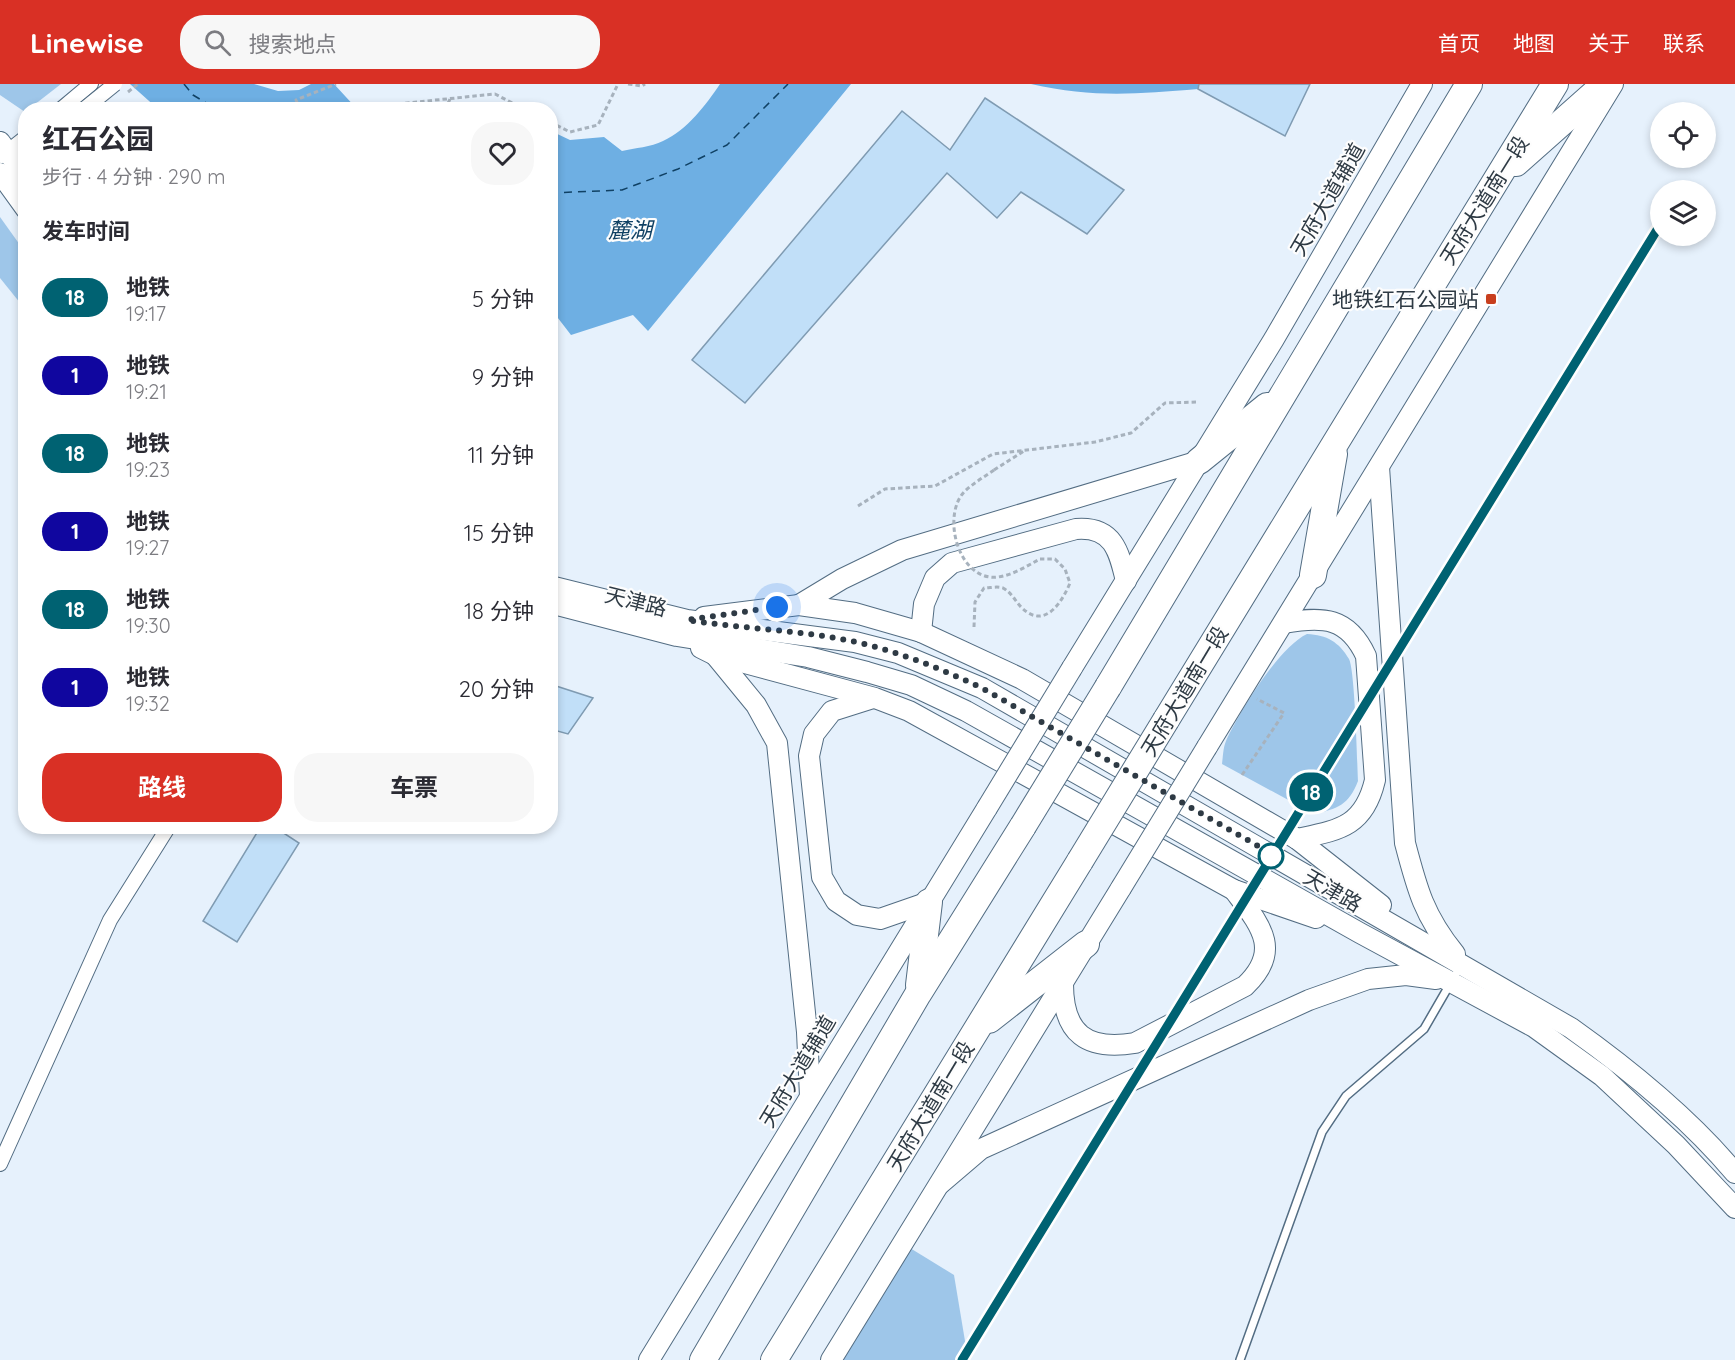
<!DOCTYPE html>
<html lang="zh">
<meta charset="utf-8">
<style>
body{margin:0;font-family:Quicksand,"Noto Sans SC",sans-serif;background:#f7f7f7;color:#2b2b33;height:100vh;display:flex;flex-direction:column;font-size:22px;white-space:nowrap}
*{box-sizing:border-box;margin:0}
p{font-size:20px;color:#7c7c81}
.icon{flex:none;width:33px;height:33px;fill:none;stroke:currentColor;stroke-width:2;stroke-linecap:round;stroke-linejoin:round}
.map{position:relative;flex:1;overflow:hidden}
.sheet{position:absolute;left:18px;top:18px;width:540px;height:732px;display:flex;flex-direction:column;background:#fff;border-radius:24px;box-shadow:0 3px 9px #0003}
.sheet>*{flex:none}
.badge{padding:0 12px;border-radius:20px;font-size:21px;line-height:39px}
.buttons{position:absolute;left:1650px;top:18px;display:grid;gap:12px}
.buttons a{display:grid;place-items:center;width:66px;height:66px;border-radius:50%;background:#fff;box-shadow:0 3px 9px #0003;font-size:30px}
.you{position:absolute;width:30px;height:30px;margin:-15px;border:4px solid #fff;border-radius:50%;background:#1a73e8;box-shadow:0 0 0 9px #1a73e833}
.map>.badge{position:absolute;translate:-50% -50%;box-shadow:0 0 0 3px #fff}
h2{padding:0 24px;font-size:22px;line-height:54px}
.round{display:grid;place-items:center;flex:none;width:63px;height:63px;border-radius:24px;background:#f7f7f7}
.overview{display:flex;align-items:center;justify-content:space-between;height:102px;padding:0 24px}
h1{font-size:28px;font-weight:700;line-height:45px}
.primary-button{display:flex;gap:12px;margin-top:auto;padding:12px 24px}
.primary-button a{flex:1;height:69px;border-radius:24px;background:#d93025;color:#fff;font-size:24px;font-weight:700;line-height:69px;text-align:center}
.primary-button a+a{background:#f7f7f7;color:#2b2b33}
ul{padding:0;list-style:none}
li{display:flex;align-items:center;gap:18px;height:78px;padding:0 24px}
li div{flex:1}
li b{display:block;font-size:22px}
li em{font-style:normal}
li .badge{min-width:66px;font-weight:700;text-align:center}
header{display:flex;align-items:center;gap:36px;box-sizing:border-box;height:84px;padding:0 30px;background:#d93025;color:#fff}
header strong{font-size:28px}
nav{display:flex;gap:33px;margin-inline-start:auto;font-size:21px}
.search{width:420px;height:54px;background:#f7f7f7;display:flex;align-items:center;gap:15px;box-sizing:border-box;padding:0 21px;border-radius:24px;color:#7c7c81;font-size:22px}
.map>svg:first-child{display:block}
.green{fill:#9ec6e9}
.water{fill:#6eafe3}
.lines{fill:none;stroke-linecap:round;stroke-linejoin:round}
.ferry{stroke:#104164;stroke-width:1.5;stroke-dasharray:8 6;stroke-linecap:butt}
.building{fill:#c1dff8;stroke:#7f9bb2;stroke-width:1.5}
.lane-casing{stroke:#536d83;stroke-width:10}
.street-casing{stroke:#536d83;stroke-width:16}
.secondary-casing{stroke:#536d83;stroke-width:22}
.highway-casing{stroke:#536d83;stroke-width:28}
.path{stroke:#a7b2bd;stroke-width:3;stroke-dasharray:4.5 3;stroke-linecap:butt}
.lane{stroke:#fff;stroke-width:7}
.street{stroke:#fff;stroke-width:14}
.secondary{stroke:#fff;stroke-width:20}
.highway{stroke:#fff;stroke-width:26}
.street-bridge-casing{stroke:#536d83;stroke-width:16;stroke-linecap:butt}
.secondary-bridge-casing{stroke:#536d83;stroke-width:22;stroke-linecap:butt}
.highway-bridge-casing{stroke:#536d83;stroke-width:28;stroke-linecap:butt}
.path-bridge{stroke:#a7b2bd;stroke-width:3;stroke-dasharray:4.5 3;stroke-linecap:butt}
.street-bridge{stroke:#fff;stroke-width:14}
.secondary-bridge{stroke:#fff;stroke-width:20}
.highway-bridge{stroke:#fff;stroke-width:26}
.line-casing{stroke:#fff;stroke-width:14}
.line{stroke:#006272;stroke-width:9}
.walk{stroke:#2e3a44;stroke-width:6;stroke-dasharray:0 10.8}
.poi-dot{fill:#c83e1d;stroke:#fdfdfd;stroke-width:2}
.stop-dot{fill:#fff;stroke:#006272;stroke-width:3}
.labels{text-anchor:middle;dominant-baseline:central;stroke-width:4.5;stroke-linejoin:round;paint-order:stroke}
.street-label{font-size:21px;fill:#2e3a44;stroke:#fdfdfd}
.poi-label{font-size:21px;fill:#2e3a44;stroke:#fdfdfd;text-anchor:end}
.water-label{font-size:22px;font-style:italic;fill:#104164;stroke:#fdfdfd}
</style>
<header>
<strong>Linewise</strong>
<div class="search"><svg class="icon" aria-label="search" viewBox="0 0 24 24"><circle cx="10" cy="10" r="6"/><path d="M15 15l6 6"/></svg>搜索地点</div>
<nav><a>首页</a><a>地图</a><a>关于</a><a>联系</a></nav>
</header>
<div class="map">
<svg width="1735" height="1276" viewBox="0 0 1735 1276">
<rect width="100%" height="100%" fill="#e6f1fc"/>
<g class="green">
<polygon points="0,0 61,0 25,28 0,11"/>
<polygon points="0,133 25,168 25,225 0,194"/>
<path d="M1307 550C1327 551 1339 558 1349 575 1355 586 1357 678 1358 697 1349 721 1337 725 1314 730L1222 680C1223 673 1223 664 1226 657 1240 627 1279 563 1307 550Z"/>
<polygon points="910,1164 954,1191 967,1269 963,1276 842,1276"/>
</g>
<g class="water">
<polygon points="130,0 254,0 278,7 299,6 311,0 334,0 357,25 158,25"/>
<path d="M720 0H851L648 247 633 231 571 251 551 225V47L570 56 604 53 622 67C635 64 651 63 663 57 687 46 706 21 720 0Z"/>
<path d="M1031 0H1199L1198 5C1136 10 1093 14 1031 0Z"/>
<polygon points="492,19 506,25 454,25 455,21"/>
</g>
<g class="lines">
<g class="ferry">
<polyline points="184,0 193,11 218,26"/>
<polyline points="550,109 622,106 678,85 727,61 788,0"/>
</g>
</g>
<g class="building">
<polygon points="1199,0 1310,0 1285,52 1198,5"/>
<polygon points="985,14 1124,106 1087,150 1021,108 997,134 947,89 745,319 692,276 902,27 950,66"/>
<polygon points="550,600 593,614 568,650 550,645"/>
<polygon points="261,742 273,742 299,759 237,858 203,837"/>
</g>
<g class="lines">
<g class="lane-casing">
<polyline id="lane" points="1240,1276 1322,1048 1346,1012 1424,945 1461,881"/>
</g>
<g class="street-casing">
<g id="street">
<polyline points="60,26 91,0"/>
<polyline points="2,72 26,53"/>
<polyline points="0,1080 110,836 169,742"/>
</g>
</g>
<g class="secondary-casing">
<g id="secondary">
<polyline points="0,58 26,93"/>
<polyline points="0,89 26,125"/>
<path d="M1379 383 1405 759C1417 805 1424 832 1455 870"/>
<path d="M550 502 687 536 855 558 898 569 982 604 1571 944C1630 986 1688 1033 1735 1089"/>
<polyline points="550,519 677,552 808,573 867,588 911,601 966,627 1360,849 1534,943 1602,992 1676,1061 1735,1124"/>
<polyline points="799,521 842,495 902,466 1199,377"/>
<polyline points="704,533 799,521 855,529 921,548 1022,595 1297,755 1381,821"/>
<path d="M1284 539C1323 532 1348 533 1366 572L1375 696C1364 743 1339 746 1297 755"/>
<path d="M921 548 924 520 935 494 952 479 1076 445C1113 442 1119 467 1126 497"/>
<polyline points="701,564 715,571 875,614 909,627 1234,806 1316,834"/>
<polyline points="715,571 756,621 777,659 807,948 810,1012"/>
<polyline points="1072,584 1274,255 1422,0"/>
<polyline points="873,614 832,627 814,650 809,672 822,793 836,817 857,831 880,835 929,818"/>
<polyline points="1207,663 1613,0"/>
<path d="M1063 900C1063 950 1087 967 1135 959L1245 902C1283 866 1260 841 1234 806"/>
<polyline points="940,1100 981,1065 1309,916 1368,895 1406,891 1436,895"/>
<polyline points="649,1276 987,724"/>
<polyline points="831,1276 1121,804"/>
</g>
</g>
<g class="highway-casing">
<g id="highway">
<polyline points="1516,79 1605,0"/>
<polyline points="1199,377 1267,322"/>
<polyline points="1313,491 1334,370"/>
<polyline points="1108,603 1469,0"/>
<polyline points="1166,636 1555,0"/>
<polyline points="919,901 929,818"/>
<polyline points="989,936 1086,860"/>
<polyline points="703,1276 918,910 1023,742"/>
<polyline points="774,1276 1080,777"/>
</g>
</g>
<g class="path">
<polyline points="628,0 642,2 645,0"/>
<polyline points="300,26 296,16 336,0"/>
<polyline points="338,26 495,10 526,26"/>
<polyline points="445,26 450,15"/>
<polyline points="550,38 570,48 598,41 618,0"/>
<polyline points="994,386 1024,367"/>
<polyline points="858,422 885,405 935,402 993,370 1095,358 1131,349 1165,319 1196,318"/>
<path d="M974 543 975 518 984 504C990 504 997 502 1003 504 1012 509 1015 517 1022 524 1045 546 1062 518 1070 499L1065 485 1055 475H1040"/>
<polyline points="1242,691 1284,629 1257,615"/>
</g>
<use href="#lane" class="lane"/>
<use href="#street" class="street"/>
<use href="#secondary" class="secondary"/>
<use href="#highway" class="highway"/>
<g class="street-bridge-casing">
<polyline id="street-bridge" points="83,26 115,0"/>
</g>
<g class="secondary-bridge-casing">
<g id="secondary-bridge">
<polyline points="987,724 1072,584"/>
<polyline points="1121,804 1207,663"/>
</g>
</g>
<g class="highway-bridge-casing">
<g id="highway-bridge">
<polyline points="1023,742 1108,603"/>
<polyline points="1080,777 1166,636"/>
</g>
</g>
<g class="path-bridge">
<polyline points="128,8 138,0"/>
<path d="M994 386C984 393 972 400 964 408 941 433 959 498 998 493 1013 491 1027 482 1040 475"/>
</g>
<use href="#street-bridge" class="street-bridge"/>
<use href="#secondary-bridge" class="secondary-bridge"/>
<use href="#highway-bridge" class="highway-bridge"/>
</g>
<g class="lines">
<g class="line-casing">
<polyline id="line" points="962,1276 1660,141"/>
</g>
<use href="#line" class="line"/>
<path class="walk" d="M777 523 687 536C743 545 801 546 856 558 900 568 941 585 982 604L1265 766 1271 772"/>
</g>
<rect class="poi-dot" x="1485" y="209" width="12" height="12" rx="3"/>
<circle class="stop-dot" cx="1271" cy="772" r="12"/>
<g class="labels">
<g class="street-label">
<text transform="translate(1327 115) rotate(-60)">天府大道辅道</text>
<text transform="translate(1484 116) rotate(-58)">天府大道南一段</text>
<text transform="translate(636 517) rotate(14)">天津路</text>
<text transform="translate(1184 607) rotate(-59)">天府大道南一段</text>
<text transform="translate(1333 806) rotate(30)">天津路</text>
<text transform="translate(797 987) rotate(-59)">天府大道辅道</text>
<text transform="translate(930 1022) rotate(-59)">天府大道南一段</text>
</g>
<g class="poi-label">
<text x="1479" y="215">地铁红石公园站</text>
</g>
<g class="water-label">
<text x="630" y="146">麓湖</text>
</g>
</g>
</svg>
<div class="buttons">
<a><svg class="icon" aria-label="locate" viewBox="0 0 24 24"><circle cx="12" cy="12" r="6"/><path d="M12 2v4M12 18v4M2 12h4M18 12h4"/></svg></a>
<a><svg class="icon" aria-label="layers" viewBox="0 0 24 24"><path d="M12 4l9 5-9 5-9-5zM3 14l9 5 9-5"/></svg></a>
</div>
<div class="you" style="left:777px;top:523px"></div>
<b class="badge" style="left:1311px;top:708px;background:#006272;color:#fff">18</b>
<section class="sheet">
<div class="overview"><div><h1>红石公园</h1><p>步行 · 4 分钟 · 290 m</p></div><a class="round"><svg class="icon" aria-label="heart" viewBox="0 0 24 24"><path d="M12 20l-8-8c-3-5 5-10 8-4 3-6 11-1 8 4z"/></svg></a></div>
<h2>发车时间</h2>
<ul>
<li><span class="badge" style="background:#006272;color:#fff">18</span><div><b>地铁</b><p>19:17</p></div><em>5 分钟</em></li>
<li><span class="badge" style="background:#10069f;color:#fff">1</span><div><b>地铁</b><p>19:21</p></div><em>9 分钟</em></li>
<li><span class="badge" style="background:#006272;color:#fff">18</span><div><b>地铁</b><p>19:23</p></div><em>11 分钟</em></li>
<li><span class="badge" style="background:#10069f;color:#fff">1</span><div><b>地铁</b><p>19:27</p></div><em>15 分钟</em></li>
<li><span class="badge" style="background:#006272;color:#fff">18</span><div><b>地铁</b><p>19:30</p></div><em>18 分钟</em></li>
<li><span class="badge" style="background:#10069f;color:#fff">1</span><div><b>地铁</b><p>19:32</p></div><em>20 分钟</em></li>
</ul>
<div class="primary-button"><a>路线</a><a>车票</a></div>
</section>
</div>
